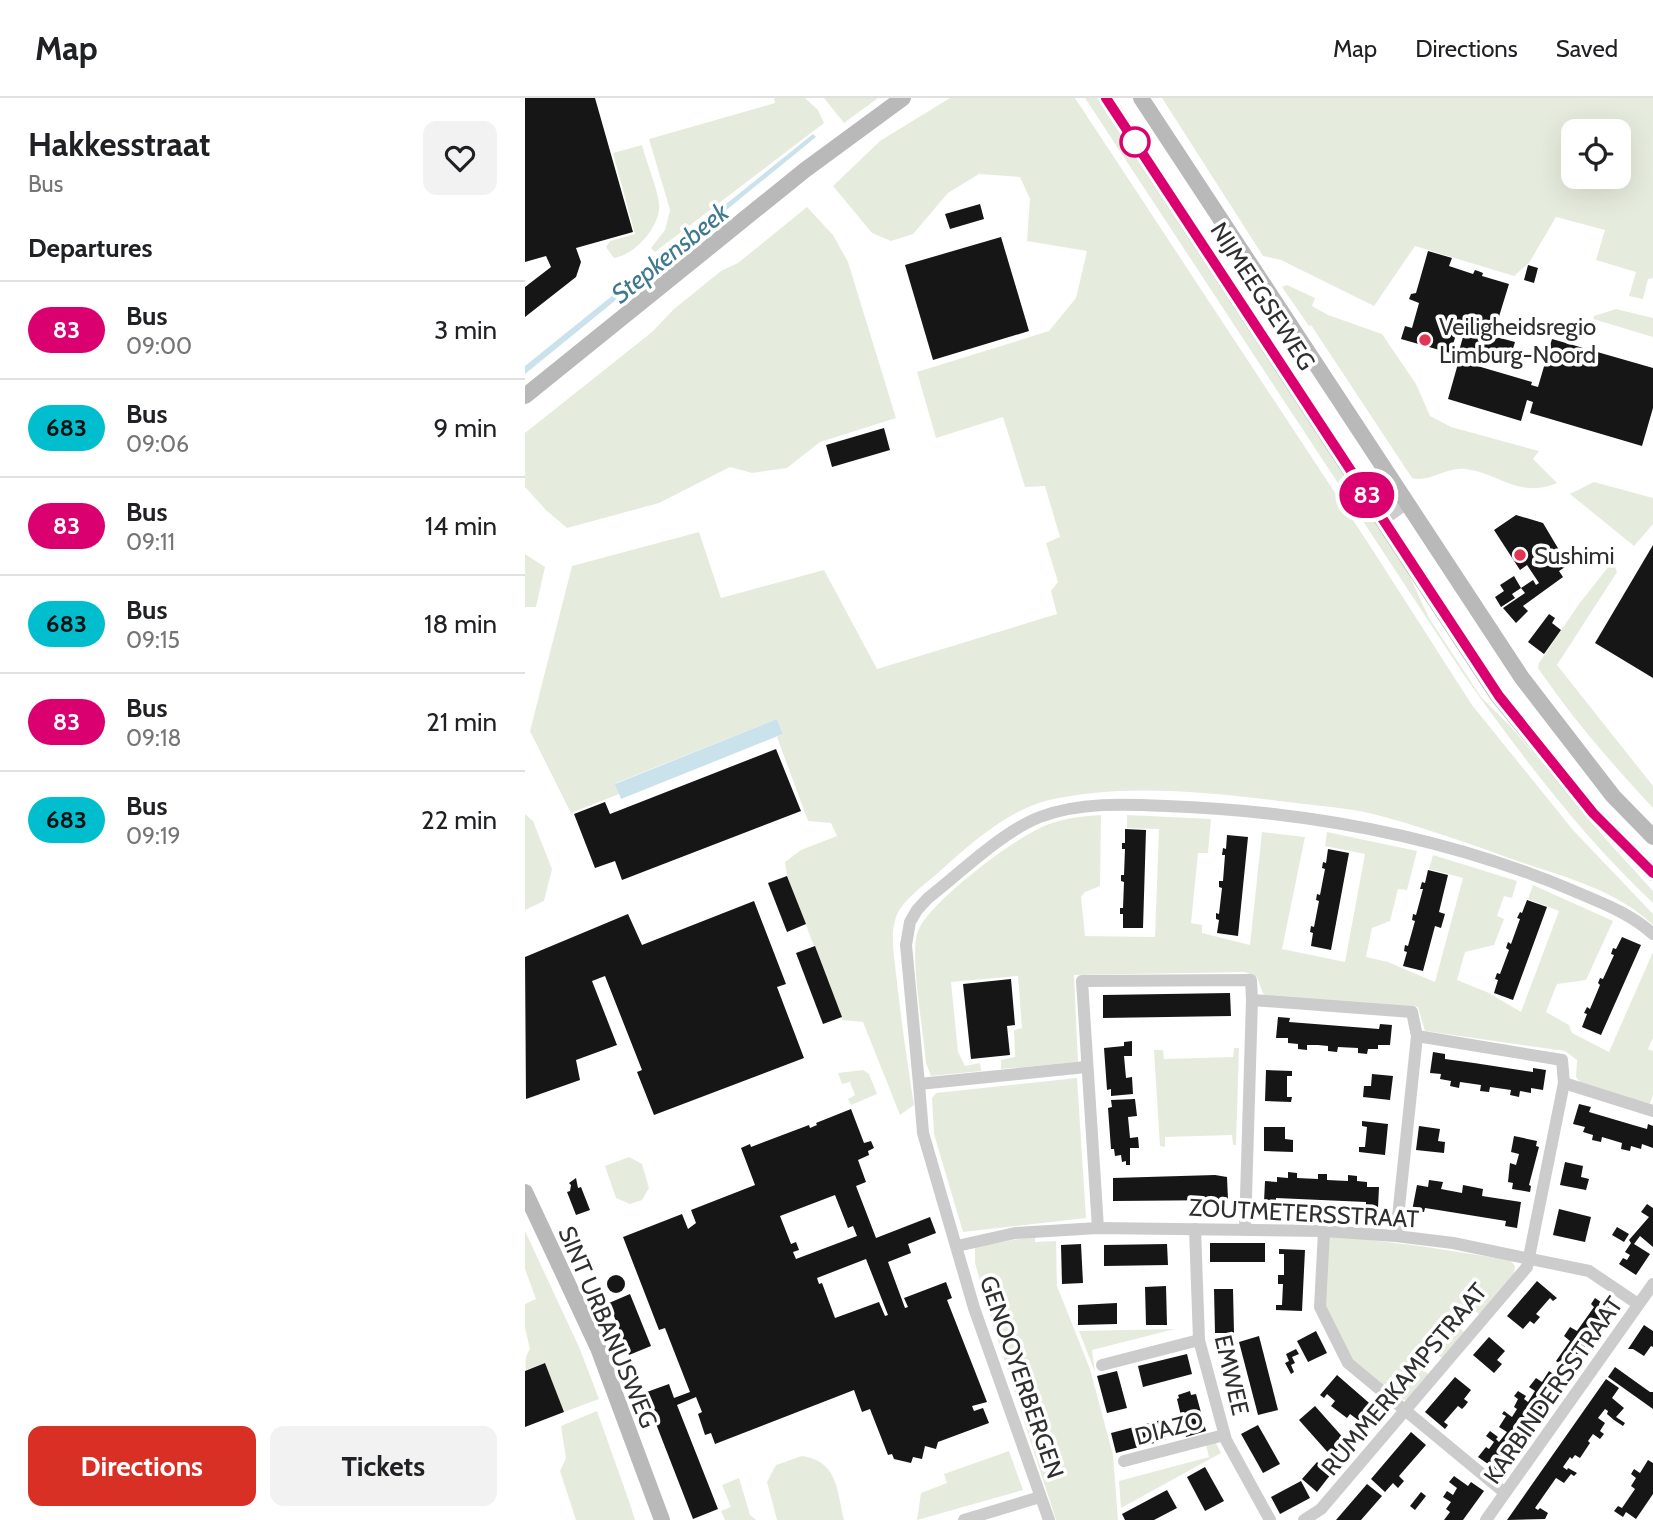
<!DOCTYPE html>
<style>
body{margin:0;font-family:Cabin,sans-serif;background:#f2f2f2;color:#202124;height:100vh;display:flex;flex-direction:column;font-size:26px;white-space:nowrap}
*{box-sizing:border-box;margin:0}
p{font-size:23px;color:#757577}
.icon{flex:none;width:38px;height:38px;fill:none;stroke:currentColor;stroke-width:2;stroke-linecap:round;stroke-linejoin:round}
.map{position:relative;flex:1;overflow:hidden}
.side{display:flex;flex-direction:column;background:#fff;width:525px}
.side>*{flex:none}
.badge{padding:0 14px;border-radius:23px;font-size:24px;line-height:46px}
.controls{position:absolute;left:1036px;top:21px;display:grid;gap:14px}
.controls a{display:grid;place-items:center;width:70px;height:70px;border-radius:14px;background:#fff;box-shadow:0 7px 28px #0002;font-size:35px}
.map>.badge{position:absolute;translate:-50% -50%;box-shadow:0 0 0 4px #fff}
h2{padding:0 28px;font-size:26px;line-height:63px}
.round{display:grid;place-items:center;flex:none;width:74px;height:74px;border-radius:14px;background:#f2f2f2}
.headline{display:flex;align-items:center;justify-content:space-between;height:119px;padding:0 28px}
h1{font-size:33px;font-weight:800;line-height:52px}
.primary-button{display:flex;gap:14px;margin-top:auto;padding:14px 28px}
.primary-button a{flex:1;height:80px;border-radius:14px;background:#d93025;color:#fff;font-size:28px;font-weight:800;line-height:80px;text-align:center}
.primary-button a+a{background:#f2f2f2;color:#202124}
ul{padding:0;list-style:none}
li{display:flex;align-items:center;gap:21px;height:98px;padding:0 28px;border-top:2px solid #e0e0e0}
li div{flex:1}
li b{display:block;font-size:26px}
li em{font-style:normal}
li .badge{min-width:77px;font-weight:700;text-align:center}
header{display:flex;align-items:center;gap:42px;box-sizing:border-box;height:98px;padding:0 35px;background:#fff;border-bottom:2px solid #e0e0e0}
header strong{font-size:33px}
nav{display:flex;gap:38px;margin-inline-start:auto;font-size:24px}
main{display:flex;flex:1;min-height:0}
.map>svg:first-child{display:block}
.green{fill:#e6ecdd;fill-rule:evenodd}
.water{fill:#c9e2eb}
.building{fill:#161616;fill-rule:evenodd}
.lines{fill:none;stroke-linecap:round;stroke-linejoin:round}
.street{stroke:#ccc;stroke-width:12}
.secondary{stroke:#b9b9b9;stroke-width:16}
.line-casing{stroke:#fff;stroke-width:16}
.line{stroke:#da0070;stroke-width:10}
.stop-dot{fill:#fff;stroke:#da0070;stroke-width:3.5}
.poi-dot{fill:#e23555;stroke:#fff;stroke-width:2.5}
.labels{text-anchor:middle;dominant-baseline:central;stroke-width:7;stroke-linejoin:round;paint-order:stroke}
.street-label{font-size:24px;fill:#2f2f2f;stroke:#fff}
.poi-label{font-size:24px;fill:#2f2f2f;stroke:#fff;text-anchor:start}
.water-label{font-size:26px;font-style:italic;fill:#3e798f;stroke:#fff}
</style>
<header>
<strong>Map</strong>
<nav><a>Map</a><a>Directions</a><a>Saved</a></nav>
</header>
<main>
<section class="side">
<div class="headline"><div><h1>Hakkesstraat</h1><p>Bus</p></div><a class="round"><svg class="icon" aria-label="heart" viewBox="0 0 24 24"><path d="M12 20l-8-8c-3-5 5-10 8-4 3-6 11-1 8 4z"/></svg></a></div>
<h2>Departures</h2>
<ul>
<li><span class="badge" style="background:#da0070;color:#fff">83</span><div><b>Bus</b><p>09:00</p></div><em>3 min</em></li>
<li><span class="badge" style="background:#00becd;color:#111">683</span><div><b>Bus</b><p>09:06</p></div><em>9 min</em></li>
<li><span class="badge" style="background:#da0070;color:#fff">83</span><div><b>Bus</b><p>09:11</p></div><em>14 min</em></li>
<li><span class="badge" style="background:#00becd;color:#111">683</span><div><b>Bus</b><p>09:15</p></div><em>18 min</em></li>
<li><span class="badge" style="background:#da0070;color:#fff">83</span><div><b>Bus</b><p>09:18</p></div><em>21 min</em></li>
<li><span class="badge" style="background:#00becd;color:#111">683</span><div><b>Bus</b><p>09:19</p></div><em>22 min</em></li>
</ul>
<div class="primary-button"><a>Directions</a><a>Tickets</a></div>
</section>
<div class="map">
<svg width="1128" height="1422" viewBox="0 0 1128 1422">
<rect width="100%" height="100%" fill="#fff"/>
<g class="green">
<polygon points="249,0 280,0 293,12 299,25 130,154 126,150 140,132 145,112 124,41 250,5"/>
<polygon points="299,0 353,0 319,25"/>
<path d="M425 0H550L847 451 947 607 1048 732 1128 816V827C1093 793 1040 779 995 764 946 746 895 728 844 715 821 710 796 708 771 705 693 695 602 684 524 702 483 712 446 745 415 773 401 786 378 801 371 819 365 836 369 858 371 876 376 920 382 964 389 1007L375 1017 338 924 317 922 262 777 260 764 276 752 312 738 306 725 283 723 252 639 258 636 252 621 91 685 94 696 46 715 5 633 47 468 174 434 196 500 299 472 352 571 532 516 526 493 533 484 521 445 535 439 520 388 500 389 478 319 411 340 392 274 524 233 551 200 562 153 502 143 505 101 495 79 454 76 423 95 388 136 366 143 347 135 308 88 355 43Z"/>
<path d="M560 0H572L881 470 904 520 956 599 987 630 1079 739 1128 793V805C1055 736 998 660 939 577Z"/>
<path d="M637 0H1128V180L1123 181 1118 201 1104 198 1111 174 1071 162 1080 132 1031 119 1004 165 989 178 890 148 849 208 756 162 738 158ZM1094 33V79H1048V33Z"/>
<path d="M117 47C122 66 131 86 134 105 137 127 110 157 89 160L81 149 85 143 110 136 88 55Z"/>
<polygon points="282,109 308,137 323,164 371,320 295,344 262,370 227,375 205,369 134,405 42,430 21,412 0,389 0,335 127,234 149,211 196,173 213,165"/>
<path d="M762 187 790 200 787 208 803 217 857 236 891 286 905 318 926 329 1014 353 1008 361 1032 385C994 401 976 376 941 371 922 368 904 385 887 380L786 227 784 228 757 189Z"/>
<polygon points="1091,211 1128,220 1128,239 1068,221 1069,218"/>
<polygon points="1069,384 1128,400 1128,426 1109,448 1045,396"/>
<polygon points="0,456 20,469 11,509 0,509"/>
<path d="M1088 463 1092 474 1032 567 1128 688V710C1087 666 1047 620 1013 570L1014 565 1054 506Z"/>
<polygon points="0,716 8,723 27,771 19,803 0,812"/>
<path d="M576 717 575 788 560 794 556 799 560 838 630 839 634 731 602 730V717L686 721 683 755H673L666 825 677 827V835L725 847 737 734 780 739 757 851 820 864 840 756 800 748 802 734 892 753 882 792 873 791 865 823 847 830 841 859 863 864 910 884 938 780 904 771 908 757 992 783 987 800 979 798 972 818 979 821 969 847 940 854 932 882 964 895 996 914 1034 813 1003 801 1008 787 1088 823 1061 882 1032 886 1021 914 1044 927 1047 935 1084 954 1128 854V940L1123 951 1128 953V996L1125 1006 1056 985 1051 979 1052 962 1040 953 900 933 893 909 739 898 732 879 720 874 549 877 553 964 476 971V962L490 959 489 932 497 930 493 878 426 884 433 954 440 968 455 965 456 973 406 978 401 965C399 938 384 854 393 833 405 803 493 737 524 726 540 720 559 718 576 717Z"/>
<polygon points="709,950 714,950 711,1047 708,1047 707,1037 640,1039 640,1049 635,1048 629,952 638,952 639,961 708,959"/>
<polygon points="338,972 344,976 352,996 326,1007 323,1001 330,997 325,984 317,986 313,975"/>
<polygon points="552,980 561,1120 438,1134 409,1036 407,1000 411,995"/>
<polygon points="104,1059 117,1066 124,1090 117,1102 105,1106 91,1100 80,1068"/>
<path d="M0 1133 54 1249 74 1301 39 1314 19 1265 1 1272C0 1264 0 1258 5 1251L0 1230V1206L11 1201 0 1171Z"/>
<polygon points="804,1137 895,1148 985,1162 990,1168 989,1176 954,1216 946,1209 930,1226 939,1234 917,1260 908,1253 894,1268 903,1276 881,1302 876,1301 828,1262 800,1208"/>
<polygon points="510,1138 510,1144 531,1143 532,1188 565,1271 588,1357 593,1422 531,1422 463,1211 450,1165 450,1149"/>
<polygon points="650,1231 567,1252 570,1274 554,1233"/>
<polygon points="72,1313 105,1406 110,1422 51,1422 35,1373 41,1360 36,1328"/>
<polygon points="690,1343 696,1355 596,1410 594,1383 684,1359 681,1347"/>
<polygon points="484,1353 498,1392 392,1422 396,1395 422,1385 419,1376"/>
<path d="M277 1358C313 1363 312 1393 319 1422H252L242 1384 251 1367Z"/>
<polygon points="214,1380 225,1417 231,1422 200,1422 196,1413 206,1409 197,1387"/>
</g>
<g class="water">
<polygon points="288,36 291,39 0,276 0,268"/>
<polygon points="252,621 258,636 96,701 90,686"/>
</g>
<g class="building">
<polygon points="0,0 70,0 108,134 51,150 56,164 51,179 0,219 0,189 26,169 21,158 0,164"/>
<polygon points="455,106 459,121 425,131 420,116"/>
<polygon points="476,139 504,233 408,262 380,167"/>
<polygon points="903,153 927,160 924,168 948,176 950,172 953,173 958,175 957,178 984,186 968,238 990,244 983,267 951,258 949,267 1007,284 1006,287 1013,289 1027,241 1128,270 1128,310 1117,348 1005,315 1008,304 1002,302 996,323 923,301 934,262 941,264 943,256 934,253 938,239 931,237 925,255 876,241 880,228 887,230 894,205 884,201 886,196 891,195"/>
<polygon points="1003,167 1013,170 1009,185 999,182"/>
<polygon points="359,330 365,352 307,369 301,347"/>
<polygon points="991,417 1018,425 1043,467 1034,473 1038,479 998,508 1003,513 991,525 978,510 1000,495 996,490 1008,482 1011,487 1014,485 1002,467 995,472 969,432"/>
<polygon points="1128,447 1128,580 1070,545"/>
<polygon points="989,478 996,490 987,496 990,500 976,509 970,499 979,493 975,487"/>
<polygon points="1024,516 1030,520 1027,525 1036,532 1019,556 1003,544"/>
<polygon points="251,651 276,713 97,782 90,763 70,770 49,716 80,704 85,716"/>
<polygon points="600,731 621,732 618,830 598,830 598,816 595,816 595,810 598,810 599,784 596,783 596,777 599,777 600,751 597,751 597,745 600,745"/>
<polygon points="702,737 723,739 713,838 692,835 694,822 691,821 691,815 694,816 697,790 694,789 694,783 698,783 700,757 697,757 698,750 701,751"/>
<polygon points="803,751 824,755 806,852 786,848 788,835 785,834 786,828 789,829 794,803 791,802 792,796 795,797 800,771 797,770 798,764 801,765"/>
<polygon points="903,772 923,777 914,814 920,816 916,830 910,828 898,873 878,868 882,854 879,853 880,847 883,848 890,823 887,822 888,816 891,817 898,791 895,791 897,784 900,785"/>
<polygon points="262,778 281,826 262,834 243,785"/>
<polygon points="1002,802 1022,809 988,902 969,895 973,882 970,881 972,875 975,876 984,852 981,850 983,844 986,846 995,821 992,820 995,814 997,815"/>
<polygon points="229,803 261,886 252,889 279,960 129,1017 112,974 117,972 80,878 67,883 92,947 51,962 55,982 1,1001 0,859 103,816 117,847"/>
<polygon points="1097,839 1116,847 1076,937 1057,929 1062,916 1059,915 1062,909 1065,911 1075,887 1073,885 1075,880 1078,881 1089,857 1086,856 1088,850 1091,851"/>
<polygon points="290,848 317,919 298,926 271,855"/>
<polygon points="486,881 490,927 482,928 485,957 446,961 438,886"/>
<polygon points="705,895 706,918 578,920 578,897"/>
<polygon points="753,919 765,920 764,924 854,931 855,926 867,927 865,947 853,947 853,951 843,951 842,956 833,955 833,950 813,949 812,954 803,953 803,948 793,947 782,947 782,952 773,951 773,946 763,945 763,940 751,940"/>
<polygon points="607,943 607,958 599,958 601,980 607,979 608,996 586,998 586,991 582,992 579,950 599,948 599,944"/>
<polygon points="908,954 920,956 920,961 949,965 1008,974 1008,970 1021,972 1018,992 1006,990 1006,995 995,993 994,999 985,997 986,992 965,989 964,994 955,993 956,987 935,984 934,990 925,988 926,983 915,981 916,976 905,975"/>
<polygon points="741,972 767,973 767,978 762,978 762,999 767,999 766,1004 740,1003"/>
<polygon points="847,976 868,978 865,1002 838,999 839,988 846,988"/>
<polygon points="610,1001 612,1018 603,1019 605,1040 613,1039 614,1050 605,1050 605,1067 601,1067 601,1063 597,1064 596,1057 590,1058 589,1051 586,1051 583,1010 587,1009 586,1002"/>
<polygon points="1054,1006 1066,1009 1064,1014 1108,1027 1122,1031 1123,1026 1128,1028 1128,1050 1117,1046 1116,1051 1106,1048 1105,1053 1096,1051 1097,1045 1077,1039 1076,1044 1067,1042 1068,1037 1058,1034 1060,1029 1048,1026"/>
<path d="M326 1011 339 1045 346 1043 349 1050 343 1053 344 1057 333 1062 341 1084 331 1088 351 1140 405 1119 411 1135 383 1146 386 1155 363 1164 380 1210 383 1209 379 1200 421 1184 427 1200 422 1202 462 1304 447 1308 449 1313 458 1310 464 1325 413 1344 411 1351 400 1348 397 1361 388 1359 386 1365 369 1361 367 1356 363 1357 345 1311 337 1314 329 1292 190 1346 186 1335 180 1337 173 1316 177 1314 171 1299 152 1307 193 1411 168 1421 119 1295 144 1286 149 1300 165 1294 140 1230 134 1232 98 1139 157 1116 163 1131 171 1125 166 1112 230 1087 216 1050 225 1046 226 1049 284 1027 285 1030 292 1027 291 1025ZM310 1097 323 1130 328 1128 332 1138 271 1161 268 1154 274 1152 271 1144 266 1146 255 1118ZM341 1161 363 1217 360 1218 354 1204 310 1220 297 1185 294 1186 292 1180Z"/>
<polygon points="837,1023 863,1026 860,1057 834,1054 834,1049 840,1049 842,1029 837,1028"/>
<polygon points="894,1028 915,1031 913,1043 920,1044 919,1055 891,1052"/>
<polygon points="739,1029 760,1029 760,1041 768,1042 768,1054 739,1053"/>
<polygon points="989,1038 1012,1043 1011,1048 1014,1049 1004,1087 1006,1088 1005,1094 987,1091 988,1085 983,1084 985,1065 991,1067 994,1056 986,1054"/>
<polygon points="1040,1064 1058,1068 1056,1079 1064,1081 1061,1092 1035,1087"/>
<polygon points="763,1074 772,1075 772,1080 793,1081 793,1076 802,1076 802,1082 823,1083 823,1077 832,1078 832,1083 842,1084 842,1089 854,1089 853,1110 841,1109 841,1104 751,1100 751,1105 739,1104 740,1083 752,1084 752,1079 763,1080"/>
<polygon points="690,1077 702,1079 703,1102 588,1103 588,1080"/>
<polygon points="51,1080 53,1090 56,1089 65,1112 51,1117 42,1094 45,1093 46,1087 44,1085"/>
<polygon points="904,1082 918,1084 916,1091 937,1095 938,1087 958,1091 957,1098 996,1104 992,1130 980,1128 981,1123 913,1112 900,1110 899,1114 887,1113 892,1087 903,1089"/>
<polygon points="1122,1106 1128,1110 1128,1149 1115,1138 1109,1146 1125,1156 1111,1177 1094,1166 1098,1160 1102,1162 1105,1157 1100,1154 1106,1145 1104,1142 1124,1119 1116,1114"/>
<polygon points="1034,1111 1066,1119 1060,1144 1028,1137"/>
<polygon points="1092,1129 1104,1136 1099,1144 1087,1137"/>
<rect x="685" y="1145" width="55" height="19"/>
<polygon points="556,1146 558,1185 537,1186 536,1147"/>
<polygon points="642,1146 643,1167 579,1168 579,1147"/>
<polygon points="754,1151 780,1152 777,1213 751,1212 751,1207 757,1207 758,1186 753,1186 753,1177 759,1177 759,1156 754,1156"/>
<circle cx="91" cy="1186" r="9"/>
<polygon points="1012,1183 1032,1200 1028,1203 1025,1200 1011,1216 1015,1219 1009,1226 1005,1223 998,1231 982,1218"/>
<polygon points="641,1188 642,1227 621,1227 620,1189"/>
<polygon points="689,1191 708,1191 709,1235 690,1235"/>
<polygon points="105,1196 126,1248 104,1257 84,1205"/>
<polygon points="1070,1200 1086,1211 1044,1272 1031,1263 1045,1243 1039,1238 1045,1229 1052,1233 1069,1209 1066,1206"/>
<polygon points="592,1205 592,1226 553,1227 553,1207"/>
<polygon points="1119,1227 1128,1233 1128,1249 1126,1248 1119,1258 1108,1251 1103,1251"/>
<polygon points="791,1233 802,1255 783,1264 772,1243"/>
<polygon points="734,1238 753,1312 733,1317 714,1244"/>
<polygon points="964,1239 980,1253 972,1262 977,1266 969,1275 948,1257"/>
<polygon points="771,1251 774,1256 767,1259 770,1265 766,1267 769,1274 766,1276 760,1265 764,1263 761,1256"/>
<polygon points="662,1256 667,1276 618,1289 613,1268"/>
<polygon points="20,1265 39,1314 0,1329 0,1273"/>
<polygon points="1090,1269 1125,1294 1128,1294 1128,1311 1083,1279"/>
<polygon points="592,1273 602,1310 582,1315 572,1278"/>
<polygon points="1024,1273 1037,1282 973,1373 953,1359 961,1349 964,1351 969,1344 961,1338 965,1333 973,1339 971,1341 974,1344 982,1334 974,1329 981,1318 977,1316 979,1313 987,1319 992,1311 989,1309 993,1301 989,1298 993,1293 1001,1298 999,1301 1003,1304 1010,1293 1004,1289 1011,1280 1017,1284"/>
<polygon points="812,1277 858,1317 841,1336 837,1333 841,1329 833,1322 825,1316 822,1320 806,1308 810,1303 802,1296 799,1300 795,1297"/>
<polygon points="930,1279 946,1292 939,1301 943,1304 940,1308 937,1311 933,1308 919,1324 923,1327 920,1331 900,1314"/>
<polygon points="1081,1281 1094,1290 1087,1300 1099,1310 1091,1319 1100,1325 1098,1328 1089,1322 1082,1316 1083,1313 1080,1311 1073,1320 1080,1325 1075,1333 1079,1336 1075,1341 1068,1336 1063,1343 1065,1345 1055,1360 1050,1357 1047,1361 1045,1359 1038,1369 1042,1372 1043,1370 1052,1375 1049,1378 1046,1376 1039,1385 1031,1380 1010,1410 1013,1412 1015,1410 1023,1415 1020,1421 982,1422"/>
<polygon points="665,1293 666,1297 671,1296 681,1333 661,1339 652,1301 654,1300 653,1297"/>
<polygon points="790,1308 822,1344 806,1358 774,1322"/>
<polygon points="636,1322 641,1342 591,1355 586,1335"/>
<polygon points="733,1327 755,1366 738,1375 716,1336"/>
<polygon points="886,1334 901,1347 874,1378 879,1383 873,1390 868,1385 860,1394 846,1381"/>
<polygon points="1123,1362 1128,1365 1128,1396 1111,1421 1101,1414 1098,1419 1089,1413 1093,1408 1097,1410 1110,1391 1106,1388 1111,1380 1106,1376 1109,1371 1115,1375"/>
<polygon points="792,1364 806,1376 792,1394 777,1381"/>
<polygon points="680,1369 699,1403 680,1413 662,1379"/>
<polygon points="929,1378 943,1388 946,1384 959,1393 938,1422 919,1422 925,1414 921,1411 926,1404 918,1399 922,1393 928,1397 932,1390 924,1384"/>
<polygon points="776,1383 785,1400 755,1416 746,1399"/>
<polygon points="842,1386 857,1398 836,1422 811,1422"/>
<polygon points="642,1392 652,1410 629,1422 600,1422 597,1416"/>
<polygon points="896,1394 901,1398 890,1412 885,1408"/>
</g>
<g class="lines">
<g class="street">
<polyline points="858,422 882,405"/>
<path d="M394 986 381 847 385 824 392 812 403 800C435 775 478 733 515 719 554 704 600 706 641 708 780 713 921 739 1049 793 1077 805 1105 815 1128 836"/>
<polyline points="573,1130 557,883 726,882 727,902 887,914 892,938 1037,962 1039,985 1128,1013"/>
<polyline points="670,1131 674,1242 701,1342 745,1422"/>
<polyline points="720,1131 727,902"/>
<polyline points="799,1133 795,1209 823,1265 980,1395"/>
<polyline points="871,1138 892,938"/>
<polyline points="432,1148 490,1135 573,1130 799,1133 871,1138 928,1145 1064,1173 1113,1206"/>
<polyline points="577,1267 674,1242"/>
<polyline points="599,1363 699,1337"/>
<polyline points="439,1422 515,1399"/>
<polyline points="524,1422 449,1210 398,1035 394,986 561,969"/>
<polyline points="779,1422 796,1411 1002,1169 1039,985"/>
<polyline points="961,1422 1128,1186"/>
</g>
<g class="secondary">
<polyline points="581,0 973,598 1068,715 1128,775"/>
<polyline points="616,0 997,580 1088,698 1128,739"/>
<polyline points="0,298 280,72 378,0"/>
<polyline points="0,1094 73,1250 137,1422"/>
</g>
</g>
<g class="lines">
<g class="line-casing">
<polyline id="line" points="581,0 974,598 1068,715 1128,775"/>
</g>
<use href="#line" class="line"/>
</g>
<circle class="stop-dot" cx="610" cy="44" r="14"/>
<g class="poi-dot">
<circle cx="900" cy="242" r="7"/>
<circle cx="995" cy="457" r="7"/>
</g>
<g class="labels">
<g class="street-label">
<text transform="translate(738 198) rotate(57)">NIJMEEGSEWEG</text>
<text transform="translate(779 1115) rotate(3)">ZOUTMETERSSTRAAT</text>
<text transform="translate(83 1229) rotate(67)">SINT URBANUSWEG</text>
<text transform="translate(707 1277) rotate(77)">EMWEE</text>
<text transform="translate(497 1279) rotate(71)">GENOOYERBERGEN</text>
<text transform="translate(879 1281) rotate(-50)">RUMMERKAMPSTRAAT</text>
<text transform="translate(1028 1292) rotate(-55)">KARBINDERSSTRAAT</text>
<text transform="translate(644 1330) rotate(-15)">DIAZO</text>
</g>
<g class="poi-label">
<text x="914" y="228">Veiligheidsregio<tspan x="914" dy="28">Limburg-Noord</tspan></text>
<text x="1009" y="457">Sushimi</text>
</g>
<g class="water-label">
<text transform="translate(145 155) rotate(-39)">Stepkensbeek</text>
</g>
</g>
</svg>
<div class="controls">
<a><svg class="icon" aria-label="locate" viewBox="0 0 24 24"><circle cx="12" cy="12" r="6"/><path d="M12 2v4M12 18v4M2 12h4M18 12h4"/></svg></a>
</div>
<b class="badge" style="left:842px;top:397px;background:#da0070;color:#fff">83</b>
</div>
</main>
